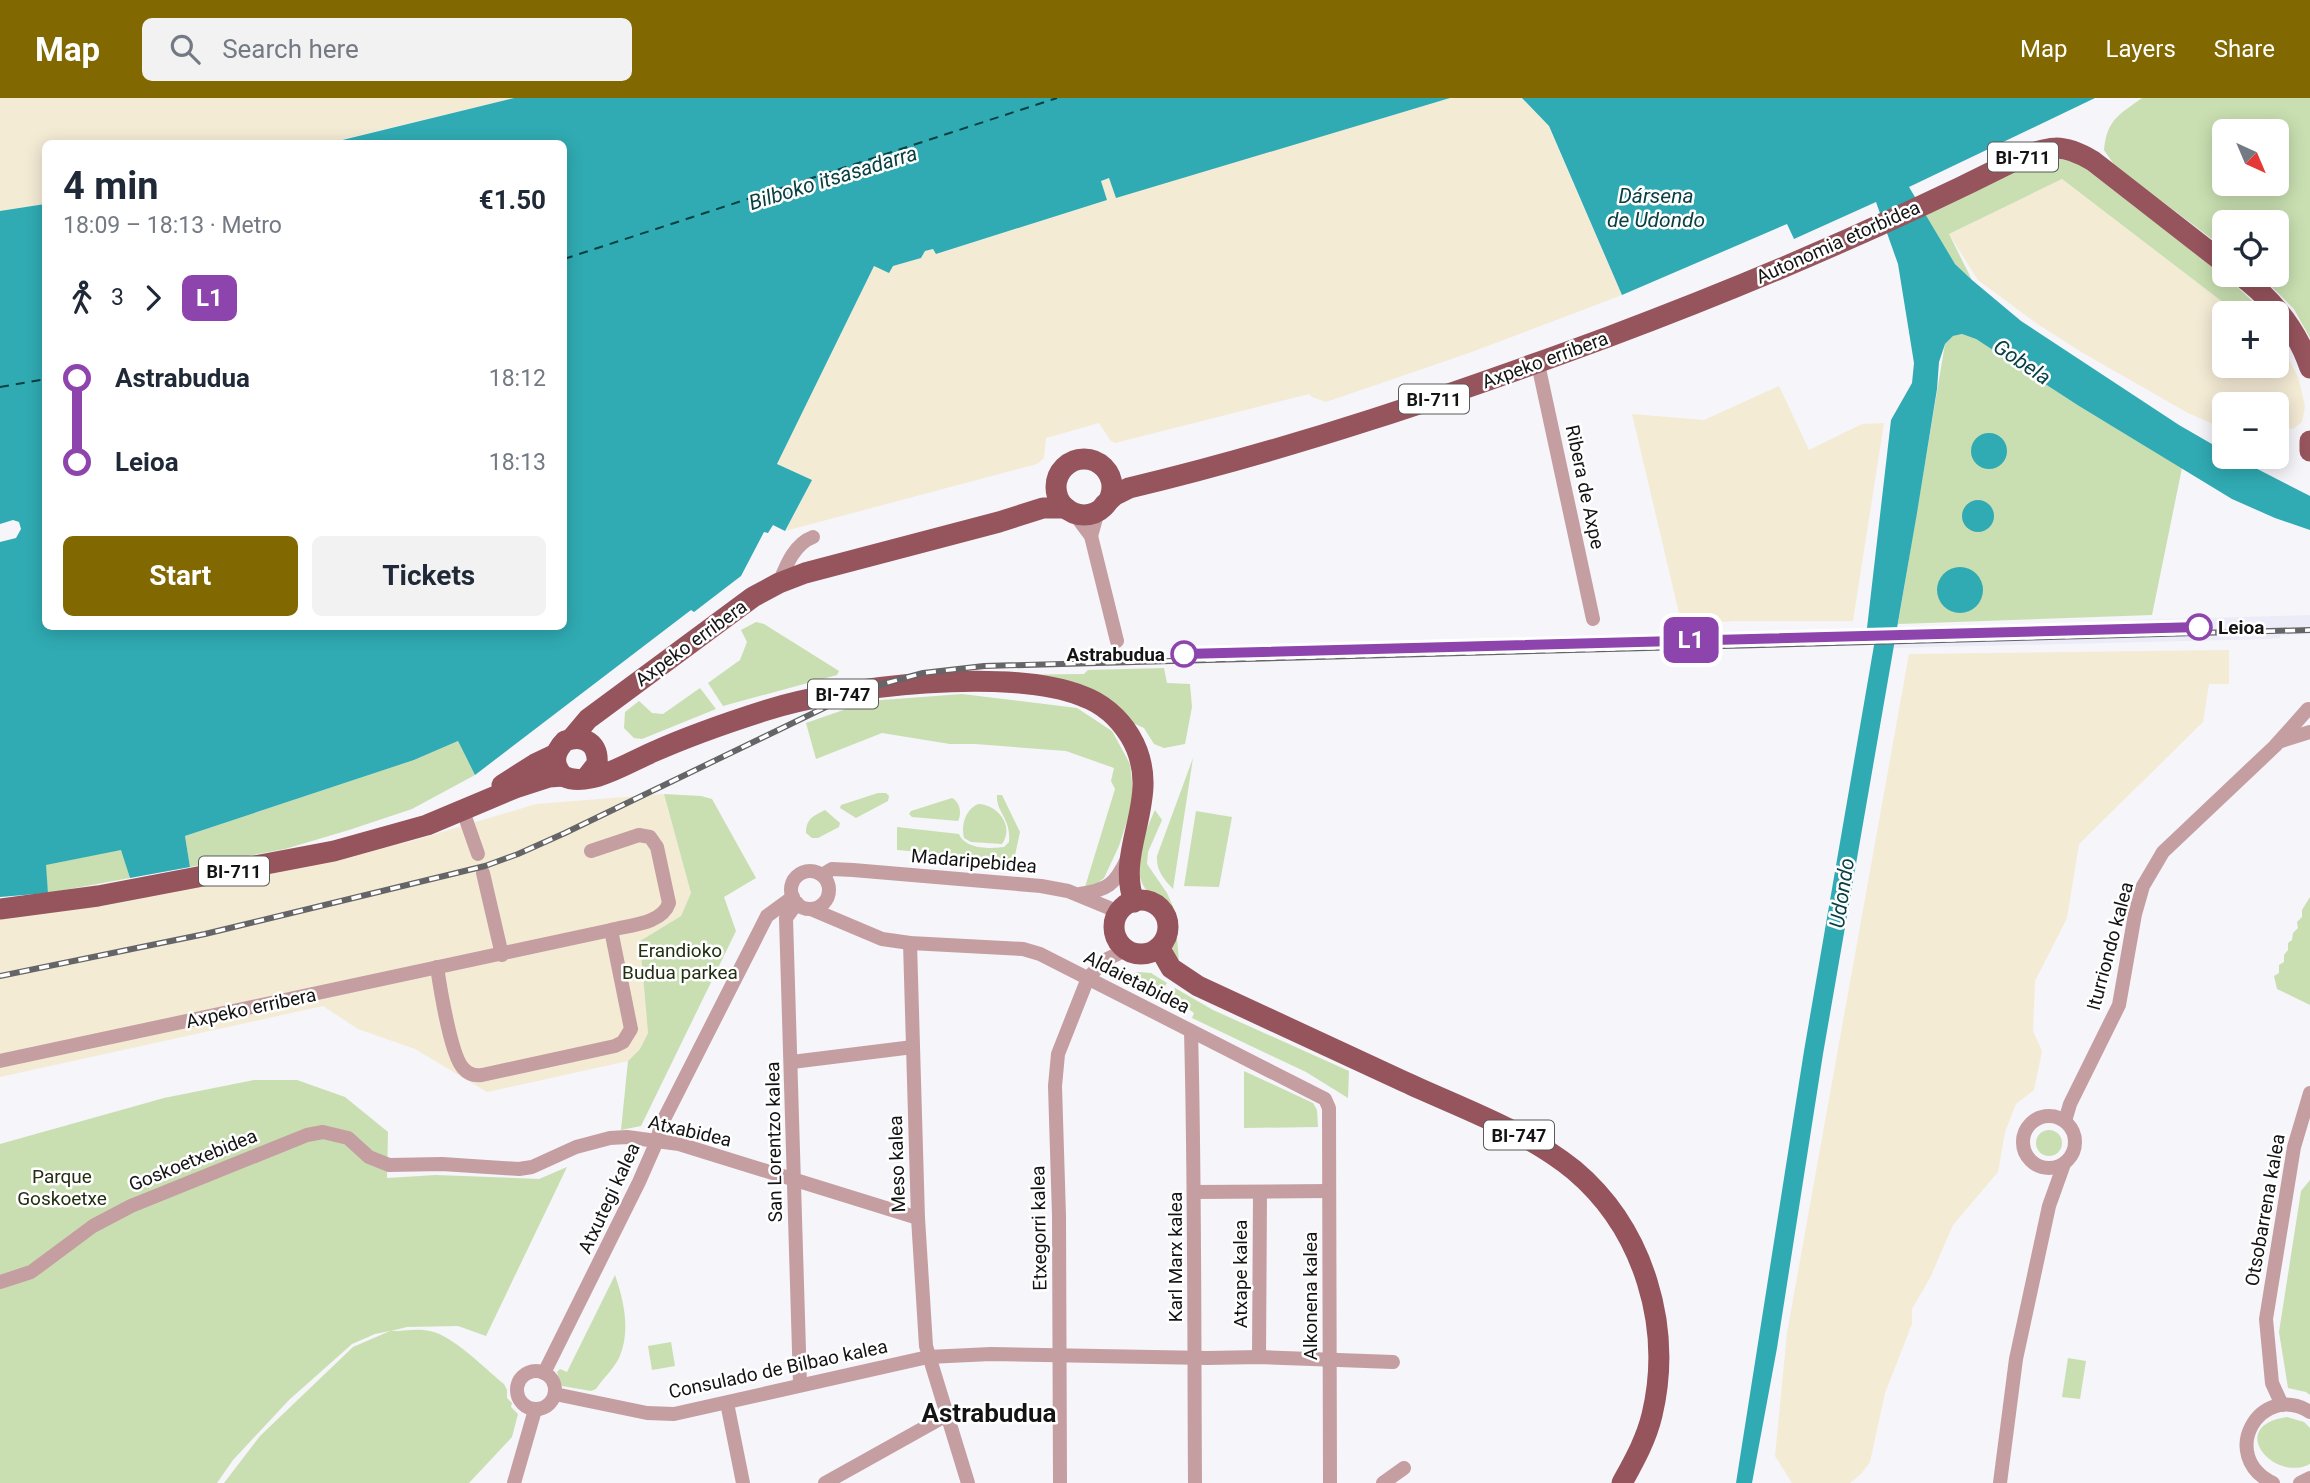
<!DOCTYPE html>
<meta charset="utf-8">
<style>
body{margin:0;font-family:Roboto,sans-serif;background:#f2f2f3;color:#1f2937;height:100vh;display:flex;flex-direction:column;font-size:26px;white-space:nowrap}
*{box-sizing:border-box;margin:0}
p{font-size:23px;color:#747a83}
.icon{flex:none;width:38px;height:38px;fill:none;stroke:currentColor;stroke-width:2;stroke-linecap:round;stroke-linejoin:round}
.map{position:relative;flex:1;overflow:hidden}
.panel{position:absolute;left:42px;top:42px;width:525px;height:490px;display:flex;flex-direction:column;background:#fff;border-radius:10px;box-shadow:0 4px 18px #0003}
.panel>*{flex:none}
.badge{padding:0 14px;border-radius:10px;font-size:24px;line-height:46px}
.needle{width:46px;rotate:136deg}
.tools{position:absolute;left:2212px;top:21px;display:grid;gap:14px}
.tools a{display:grid;place-items:center;width:77px;height:77px;border-radius:10px;background:#fff;box-shadow:0 4px 18px #0003;font-size:35px}
.map>.badge{position:absolute;translate:-50% -50%;box-shadow:0 0 0 4px #fff}
.legs{display:flex;align-items:center;gap:10px;height:77px;padding:0 21px;font-size:23px}
.legs p{margin-inline-start:auto}
.summary{display:flex;align-items:center;justify-content:space-between;height:119px;padding:0 21px}
h1{font-size:38px;font-weight:700;line-height:52px}
.action{display:flex;gap:14px;margin-top:auto;padding:14px 21px}
.action a{flex:1;height:80px;border-radius:10px;background:#816800;color:#fff;font-size:28px;font-weight:700;line-height:80px;text-align:center}
.action a+a{background:#f2f2f3;color:#1f2937}
ul{padding:0 21px;list-style:none}
li{display:flex;align-items:center;gap:24px;height:84px;font-size:26px}
li i{display:grid;place-items:center;width:10px;height:100%;margin:0 9px;background:currentColor}
li i::after{content:'';width:18px;height:18px;margin:-9px;border:5px solid;border-radius:50%;background:#fff}
li p{margin-inline-start:auto}
li:first-child i{background:linear-gradient(#0000 50%,currentColor 0)}
li:last-child i{background:linear-gradient(currentColor 50%,#0000 0)}
header{display:flex;align-items:center;gap:42px;box-sizing:border-box;height:98px;padding:0 35px;background:#816800;color:#fff}
header strong{font-size:33px}
nav{display:flex;gap:38px;margin-inline-start:auto;font-size:24px}
.search{width:490px;height:63px;background:#f2f2f3;display:flex;align-items:center;gap:18px;box-sizing:border-box;padding:0 24px;border-radius:10px;color:#747a83;font-size:26px}
.map>svg:first-child{display:block}
.built{fill:#ecebf8}
.industrial{fill:#f4ebd5}
.green{fill:#c9dfb1;fill-rule:evenodd}
.water{fill:#30abb3}
.lines{fill:none;stroke-linecap:round;stroke-linejoin:round}
.ferry{stroke:#084043;stroke-width:2;stroke-dasharray:9 7;stroke-linecap:butt}
.street{stroke:#c59ea2;stroke-width:14}
.primary{stroke:#96545d;stroke-width:21}
.rail-casing{stroke:#656568;stroke-width:6}
.rail{stroke:#fff;stroke-width:3.5;stroke-dasharray:10;stroke-linecap:butt}
.line-1-casing{stroke:#fff;stroke-width:16}
.line-1{stroke:#8e44ad;stroke-width:10}
.stop-1-dot{fill:#fff;stroke:#8e44ad;stroke-width:3.5}
.labels{text-anchor:middle;dominant-baseline:central;stroke-width:5;stroke-linejoin:round;paint-order:stroke}
.shield{fill:#fff;stroke:#5a5a5b;stroke-width:2}
.shield-label{font-size:18px;font-weight:bold;fill:#141415}
.street-label{font-size:19px;fill:#141415;stroke:#fff}
.stop-label{font-size:19px;font-weight:bold;fill:#141415;stroke:#fff;text-anchor:start}
.park-label{font-size:19px;fill:#222f10;stroke:#fff}
.water-label{font-size:21px;font-style:italic;fill:#084043;stroke:#fff}
.district-label{font-size:26px;font-weight:bold;fill:#141415;stroke:#fff}
</style>
<header>
<strong>Map</strong>
<div class="search"><svg class="icon" aria-label="search" viewBox="0 0 24 24"><circle cx="10" cy="10" r="6"/><path d="M15 15l6 6"/></svg>Search here</div>
<nav><a>Map</a><a>Layers</a><a>Share</a></nav>
</header>
<div class="map">
<svg width="2310" height="1385" viewBox="0 0 2310 1385">
<rect width="100%" height="100%" fill="#f5f5fa"/>
<polygon class="built" points="2310,517 2310,536 2281,537 2280,540 2268,541 1893,550 1897,529 2133,525 2134,522"/>
<g class="industrial">
<polygon points="0,0 514,0 327,45 46,46 45,106 0,114"/>
<polygon points="1450,0 1522,0 1548,27 1622,197 1469,255 1326,304 1312,299 1309,296 1115,345 1110,342 1099,325 1046,340 1044,360 1037,366 785,433 802,402 777,366 874,168 893,168 921,160 925,153 934,151 937,156 1107,102 1101,83 1109,80 1116,99"/>
<polygon points="2062,81 2237,215 2224,215 2224,268 2277,268 2277,247 2286,256 2298,279 2305,308 2302,324 2293,331 2279,329 2277,331 2277,306 2224,306 2224,331 2188,315 2083,255 2036,225 1978,182 1949,136"/>
<polygon points="1779,288 1809,352 1862,326 1884,325 1853,523 1732,523 1682,528 1632,316 1704,322"/>
<polygon points="2229,552 2229,586 2209,586 2203,624 2079,746 2067,820 2035,883 2033,933 2042,953 2034,992 2016,1006 2005,1034 1998,1074 1953,1127 1930,1180 1912,1211 1912,1226 1885,1295 1870,1364 1861,1376 1850,1385 1792,1385 1775,1358 1787,1235 1909,556"/>
<polygon points="664,696 691,795 681,818 640,843 648,935 640,951 628,963 487,994 415,951 358,931 323,908 0,979 0,818 281,771 409,744 536,706"/>
</g>
<g class="green">
<path d="M2142 0H2310V240L2294 211 2260 177H2277V124H2224V150L2115 68 2104 52C2107 21 2119 17 2142 0ZM2224 33H2277V86H2224Z"/>
<polygon points="2058,60 2080,66 2232,184 2265,215 2237,215 2062,81 1949,136 1972,182 1955,166 1923,114 2033,63"/>
<polygon points="1962,236 1976,241 2079,308 2182,370 2152,517 1898,526 1945,246 1953,238"/>
<polygon points="756,524 764,526 839,573 837,577 723,608 708,585 740,562 747,544 741,532"/>
<polygon points="1164,570 1167,585 1190,586 1192,609 1185,646 1164,650 1154,646 1144,630 1133,625 999,577 1084,576 1088,572"/>
<polygon points="700,590 716,611 642,641 634,640 624,630 625,614 639,603 652,615 663,616"/>
<polygon points="962,596 1077,610 1112,633 1130,666 1134,701 1119,748 1104,780 1094,788 1085,789 1115,691 1111,683 1114,670 1066,653 975,646 950,646 882,635 816,661 806,625 869,603"/>
<polygon points="458,643 475,677 412,711 349,732 285,751 190,769 185,738 414,662"/>
<path d="M1193 660 1173 791C1164 781 1156 773 1157 758Z"/>
<polygon points="878,695 886,695 889,698 888,703 856,720 840,710 841,707"/>
<polygon points="664,696 701,698 712,701 756,780 724,799 736,833 641,1028 621,1032 628,963 640,951 648,935 640,843 681,818 691,795"/>
<path d="M997 697H1002L1020 734 1014 762 897 752V729L959 736C965 751 989 751 1004 749L1009 744C1011 719 996 715 997 697Z"/>
<path d="M952 700C960 704 962 715 958 723L912 719 909 716 911 713Z"/>
<path d="M978 706C997 706 1015 728 1002 746L971 744 964 740C961 727 965 712 978 706Z"/>
<path d="M825 712 840 725 839 729 818 740H812L806 735C806 721 813 718 825 712Z"/>
<path d="M1155 712 1162 722 1148 754 1147 766 1167 795 1175 813 1179 865C1165 847 1178 837 1170 819 1165 806 1157 804 1149 795 1127 773 1145 734 1155 712Z"/>
<polygon points="1196,713 1232,719 1219,789 1184,788"/>
<polygon points="122,751 130,780 48,795 45,767"/>
<polygon points="2310,799 2310,907 2277,891 2274,878 2279,875 2279,867 2284,864 2284,857 2288,852 2288,845 2292,842 2293,835 2298,830 2297,824 2302,819 2302,812"/>
<polygon points="1138,874 1151,875 1167,885 1156,901 1118,882"/>
<polygon points="1175,890 1213,912 1349,973 1348,1000 1306,974 1192,920 1194,915 1170,898"/>
<polygon points="1244,973 1313,1005 1317,1012 1318,1029 1244,1030"/>
<path d="M254 982H297L345 999 388 1034 387 1080 436 1077 539 1081 567 1069 486 1238 458 1228 407 1229 391 1233C404 1233 417 1230 430 1233 454 1238 485 1271 504 1286L507 1292V1300L512 1305 511 1309 518 1316 512 1339 469 1385H224L260 1338 353 1249 390 1233 375 1236 352 1246 289 1302 233 1362 217 1385H0V1046L164 1000Z"/>
<circle cx="2049" cy="1045" r="13"/>
<polygon points="2310,1082 2310,1297 2306,1294 2288,1290 2279,1234 2301,1093"/>
<path d="M615 1177C624 1203 631 1234 619 1260 613 1272 603 1280 596 1291L591 1293 562 1288 557 1274 560 1271 567 1274Z"/>
<polygon points="671,1244 675,1268 652,1272 648,1248"/>
<polygon points="2068,1260 2086,1263 2080,1301 2062,1299"/>
<path d="M2287 1319 2304 1324 2310 1330V1366C2274 1385 2225 1328 2287 1319Z"/>
</g>
<g class="water">
<polygon points="514,0 1450,0 1116,100 1109,80 1101,83 1107,102 936,156 933,151 925,153 921,160 893,168 889,175 874,168 777,366 812,382 785,433 773,427 768,435 764,434 741,478 694,514 691,512 475,677 458,643 414,662 185,738 190,769 130,780 121,752 46,767 48,795 0,799 0,444 16,440 21,431 19,424 13,422 0,426 0,113 45,106 46,528 564,528 564,46 330,45"/>
<polygon points="1522,0 2095,0 1909,89 1955,166 1972,182 2021,223 2179,327 2224,353 2224,359 2234,359 2310,398 2310,432 2275,420 2232,401 2079,308 1976,241 1962,236 1953,238 1945,246 1939,264 1937,291 1917,415 1823,956 1777,1250 1752,1385 1736,1385 1804,953 1877,530 1867,530 1891,322 1912,285 1914,265 1898,166 1876,104 1794,141 1787,126 1622,197 1549,28"/>
<circle cx="1989" cy="353" r="18"/>
<circle cx="1978" cy="418" r="16"/>
<circle cx="1960" cy="492" r="23"/>
</g>
<g class="lines">
<g class="ferry">
<polyline points="564,161 1057,0"/>
<polyline points="0,289 46,281"/>
</g>
<g class="street">
<polyline points="1538,266 1593,521"/>
<polyline points="1073,414 1091,438 1117,543"/>
<polyline points="1091,438 1098,413"/>
<path d="M779 485C786 468 794 446 813 439"/>
<polyline points="2281,643 2310,634"/>
<polyline points="463,713 478,756"/>
<circle cx="810" cy="792" r="19"/>
<polyline points="483,775 502,857"/>
<polyline points="822,777 832,771 853,772 1041,788 1068,793 1119,814"/>
<path d="M1080 796C1107 792 1115 787 1127 761"/>
<polyline points="797,805 786,820 800,1286"/>
<polyline points="811,811 882,841 910,845 1023,851 1040,856 1325,1001 1329,1010 1330,1385"/>
<polyline points="910,845 918,1120 926,1248 968,1385"/>
<path d="M437 869C440 889 451 957 463 970 468 976 475 978 482 977L615 948 623 944 631 931 611 832"/>
<path d="M1191 933C1195 1084 1194 1234 1195 1385"/>
<path d="M0 963 611 832C630 827 662 826 669 805L657 749 650 739 639 737 591 753"/>
<polyline points="792,964 913,949"/>
<circle cx="2049" cy="1044" r="26"/>
<polyline points="2065,1023 2070,1006 2119,907 2135,816 2143,788 2163,754 2275,648 2308,611"/>
<polyline points="1195,1094 1329,1093"/>
<polyline points="0,1184 31,1174 93,1128 131,1108 307,1037 323,1034 348,1040 369,1059 389,1067 442,1066 519,1071 532,1069 576,1049 610,1040 627,1039 679,1046 918,1120"/>
<polyline points="1259,1259 1260,1094"/>
<circle cx="536" cy="1292" r="19"/>
<polyline points="544,1275 639,1084 657,1043 661,1027 767,818 793,799"/>
<polyline points="555,1296 647,1315 674,1316 928,1259 991,1256 1207,1260 1259,1259 1393,1264"/>
<polyline points="727,1305 743,1385"/>
<polyline points="2282,1307 2272,1285 2266,1221 2294,1049 2310,995"/>
<polyline points="514,1385 535,1312"/>
<polyline points="825,1385 947,1317"/>
<polyline points="1060,1385 1059,1118 1055,988 1058,956 1088,880 1105,862 1126,852"/>
<polyline points="1383,1385 1404,1370"/>
<polyline points="2000,1385 2016,1261 2049,1108 2064,1066"/>
<path d="M2273 1385C2217 1358 2260 1283 2310 1314"/>
<polyline points="2300,1385 2310,1380"/>
</g>
<g class="primary">
<path d="M2240 177C2272 201 2297 231 2310 270"/>
<polyline points="2310,343 2310,353"/>
<circle cx="1084" cy="389" r="28"/>
<path d="M1104 407 1115 397 1129 390C1293 351 1451 297 1608 239 1747 187 1883 129 2016 62 2049 48 2061 44 2093 63L2224 165"/>
<polyline points="572,640 588,621 753,499 779,485 805,475 999,424 1043,410 1066,410"/>
<path d="M586 680 597 666C599 645 583 636 565 643 554 654 552 666 563 678 575 684 587 681 599 678 618 672 635 662 653 654 689 638 729 624 767 612 842 588 1009 569 1082 598 1102 605 1119 620 1130 638 1166 698 1114 748 1134 804"/>
<polyline points="502,687 535,666 556,656"/>
<circle cx="1141" cy="829" r="27"/>
<polyline points="0,811 98,798 334,753 427,727 515,690 549,679 563,678"/>
<path d="M1159 849 1171 870 1198 888C1267 920 1336 952 1405 984 1461 1010 1525 1032 1574 1072 1644 1131 1673 1229 1652 1317 1646 1342 1634 1363 1622 1385"/>
</g>
<g class="rail-casing">
<polyline id="rail" points="0,878 205,836 485,768 518,756 565,735 861,592 923,575 984,568 2310,532"/>
</g>
<use href="#rail" class="rail"/>
</g>
<g class="lines">
<g class="line-1-casing">
<polyline id="line-1" points="1184,556 2199,529"/>
</g>
<use href="#line-1" class="line-1"/>
</g>
<g class="stop-1-dot">
<circle cx="2199" cy="529" r="12"/>
<circle cx="1184" cy="556" r="12"/>
</g>
<g class="labels">
<g class="shield">
<rect x="1988" y="44.5" width="70" height="29" rx="5"/>
<rect x="1399" y="286.5" width="70" height="29" rx="5"/>
<rect x="808" y="581.5" width="70" height="29" rx="5"/>
<rect x="199" y="758.5" width="70" height="29" rx="5"/>
<rect x="1484" y="1022.5" width="70" height="29" rx="5"/>
</g>
<g class="shield-label">
<text x="2023" y="59">BI-711</text>
<text x="1434" y="301">BI-711</text>
<text x="843" y="596">BI-747</text>
<text x="234" y="773">BI-711</text>
<text x="1519" y="1037">BI-747</text>
</g>
<g class="street-label">
<text transform="translate(1838 144) rotate(-24)">Autonomia etorbidea</text>
<text transform="translate(1545 262) rotate(-20)">Axpeko erribera</text>
<text transform="translate(1585 389) rotate(78)">Ribera de Axpe</text>
<text transform="translate(691 545) rotate(-36)">Axpeko erribera</text>
<text transform="translate(974 763) rotate(5)">Madaripebidea</text>
<text transform="translate(2110 848) rotate(-75)">Iturriondo kalea</text>
<text transform="translate(1137 884) rotate(27)">Aldaietabidea</text>
<text transform="translate(251 910) rotate(-12)">Axpeko erribera</text>
<text transform="translate(690 1033) rotate(13)">Atxabidea</text>
<text transform="translate(774 1044) rotate(-91)">San Lorentzo kalea</text>
<text transform="translate(193 1062) rotate(-22)">Goskoetxebidea</text>
<text transform="translate(897 1066) rotate(-92)">Meso kalea</text>
<text transform="translate(609 1100) rotate(-65)">Atxutegi kalea</text>
<text transform="translate(2265 1112) rotate(-80)">Otsobarrena kalea</text>
<text transform="translate(1039 1130) rotate(-91)">Etxegorri kalea</text>
<text transform="translate(1175 1159) rotate(-90)">Karl Marx kalea</text>
<text transform="translate(1240 1176) rotate(-90)">Atxape kalea</text>
<text transform="translate(1310 1198) rotate(-90)">Alkonena kalea</text>
<text transform="translate(778 1271) rotate(-12)">Consulado de Bilbao kalea</text>
</g>
<g class="stop-label">
<text x="2218" y="529">Leioa</text>
<text x="1165" y="556" text-anchor="end">Astrabudua</text>
</g>
<g class="park-label">
<text x="680" y="852">Erandioko<tspan x="680" dy="22">Budua parkea</tspan></text>
<text x="62" y="1078">Parque<tspan x="62" dy="22">Goskoetxe</tspan></text>
</g>
<g class="water-label">
<text transform="translate(833 80) rotate(-17)">Bilboko itsasadarra</text>
<text x="1656" y="98">Dársena<tspan x="1656" dy="24">de Udondo</tspan></text>
<text transform="translate(2022 264) rotate(34)">Gobela</text>
<text transform="translate(1842 795) rotate(-81)">Udondo</text>
</g>
<g class="district-label">
<text x="989" y="1315">Astrabudua</text>
</g>
</g>
</svg>
<div class="tools">
<a><svg class="needle" viewBox="-14 -14 28 28"><path d="M0-13l5 13h-10z" fill="#e53935"/><path d="M0 13l5-13h-10z" fill="#747a83"/></svg></a>
<a><svg class="icon" aria-label="locate" viewBox="0 0 24 24"><circle cx="12" cy="12" r="6"/><path d="M12 2v4M12 18v4M2 12h4M18 12h4"/></svg></a>
<a>+</a>
<a>−</a>
</div>
<b class="badge" style="left:1691px;top:542px;background:#8e44ad;color:#fff">L1</b>
<section class="panel">
<div class="summary"><div><h1>4 min</h1><p>18:09 – 18:13 · Metro</p></div><b>€1.50</b></div>
<div class="legs"><svg class="icon" aria-label="walk" viewBox="0 0 24 24"><circle cx="13" cy="4" r="2"/><path d="M13 8l-2 6 4 7M11 14l-3 7M7 12l3-4h3l4 4"/></svg>3<svg class="icon" aria-label="forward" viewBox="0 0 24 24"><path d="M9 5l7 7-7 7"/></svg><b class="badge" style="background:#8e44ad;color:#fff">L1</b></div>
<ul>
<li><i style="color:#8e44ad"></i><b>Astrabudua</b><p>18:12</p></li>
<li><i style="color:#8e44ad"></i><b>Leioa</b><p>18:13</p></li>
</ul>
<div class="action"><a>Start</a><a>Tickets</a></div>
</section>
</div>
